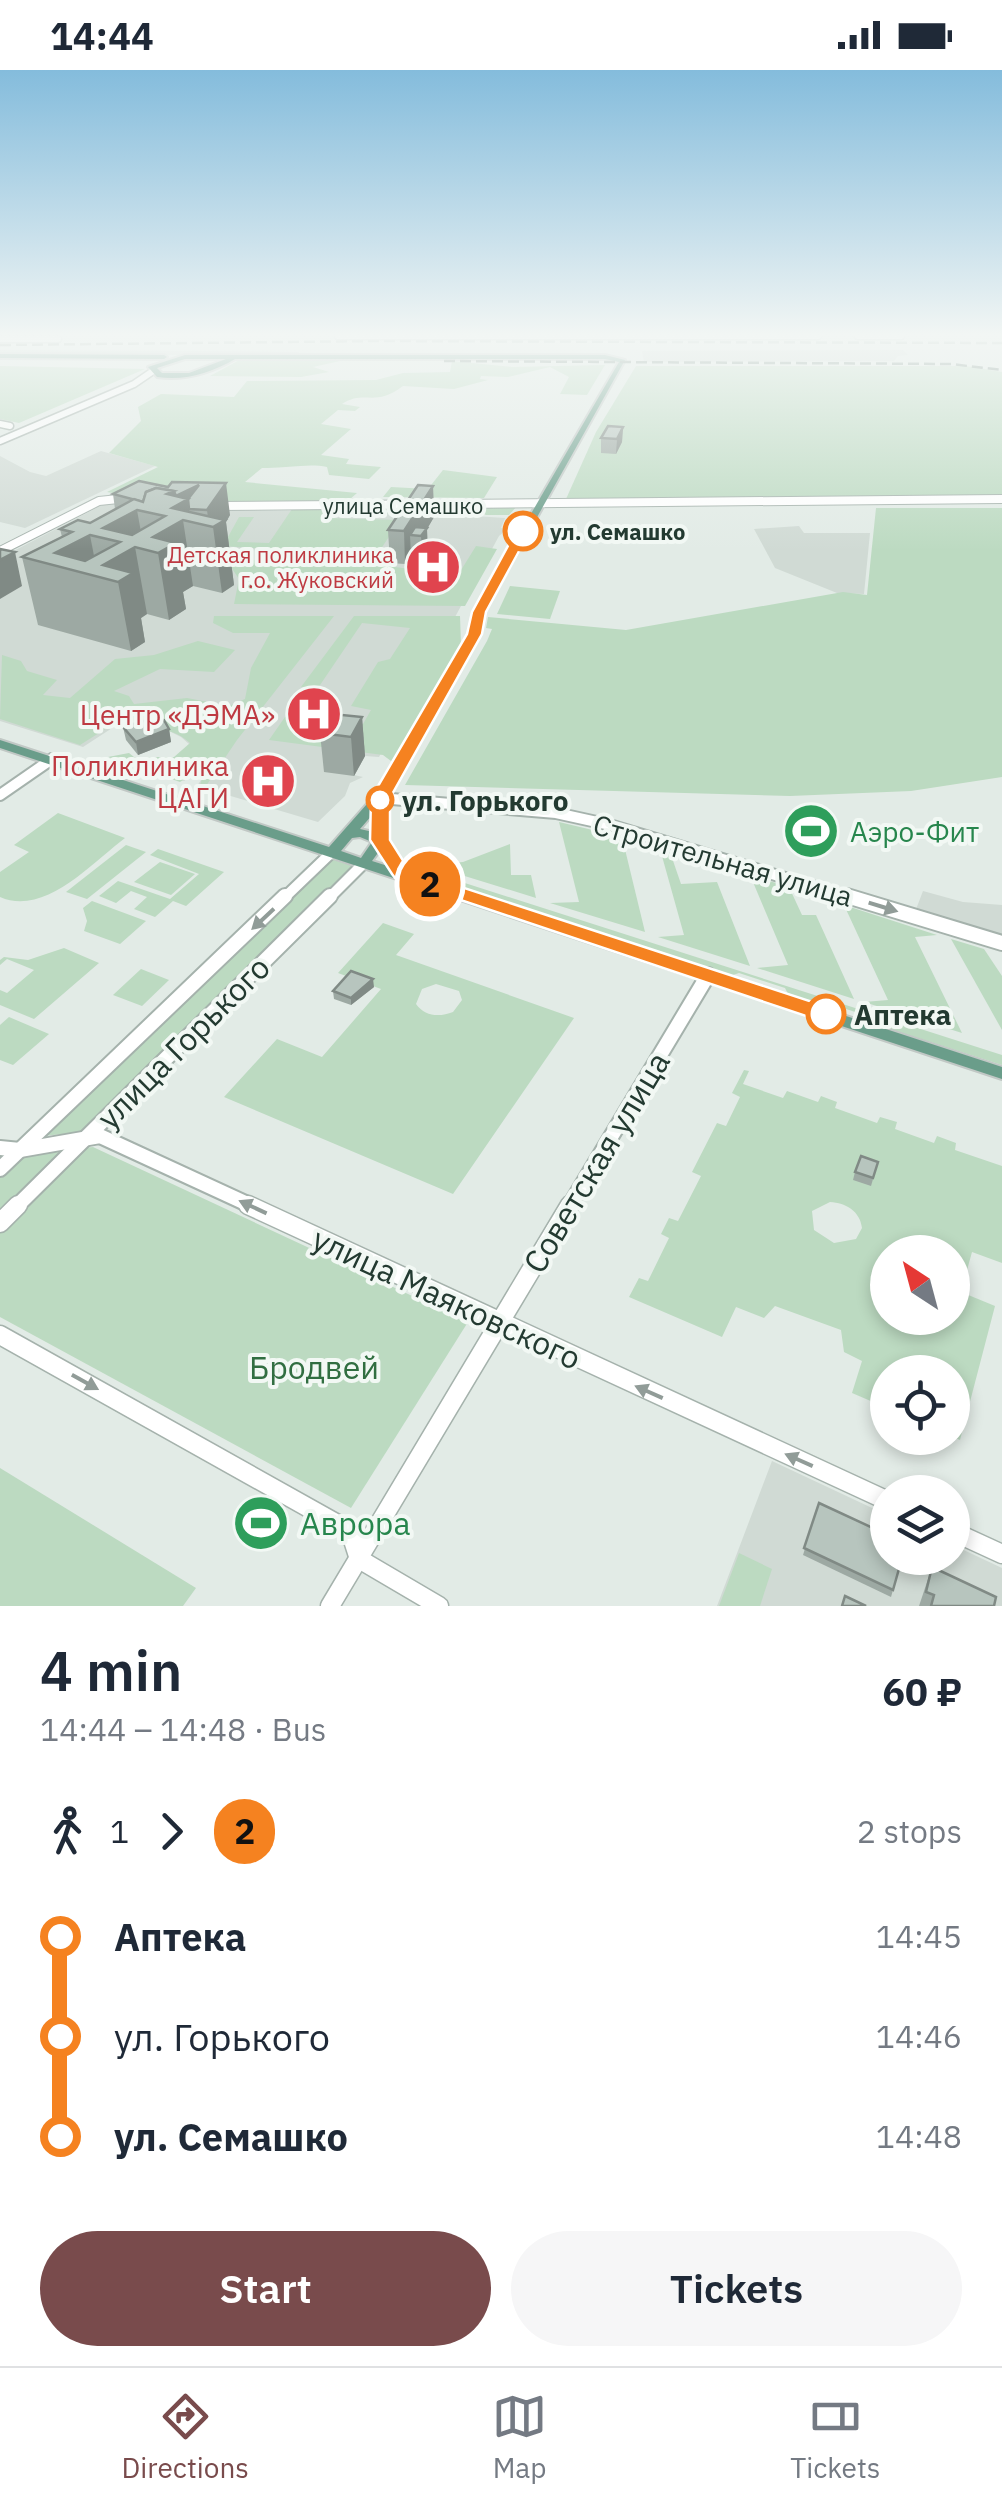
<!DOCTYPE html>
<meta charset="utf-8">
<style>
body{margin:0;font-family:"IBM Plex Sans",sans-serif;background:#f6f6f7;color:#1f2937;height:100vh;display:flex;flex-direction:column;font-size:38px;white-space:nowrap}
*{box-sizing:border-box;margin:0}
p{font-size:32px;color:#747a83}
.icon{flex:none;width:55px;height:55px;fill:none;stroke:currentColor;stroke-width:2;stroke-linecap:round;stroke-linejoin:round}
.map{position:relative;height:1536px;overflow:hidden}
.sheet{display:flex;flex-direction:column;background:#fff;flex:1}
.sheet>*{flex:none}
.badge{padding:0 20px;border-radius:32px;font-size:35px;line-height:65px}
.needle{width:65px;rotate:324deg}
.controls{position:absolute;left:870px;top:1165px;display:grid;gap:20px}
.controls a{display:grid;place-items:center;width:100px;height:100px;border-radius:50%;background:#fff;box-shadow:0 5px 15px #0003;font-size:50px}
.map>.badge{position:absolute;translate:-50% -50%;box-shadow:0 0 0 5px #fff}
.legs{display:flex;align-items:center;gap:15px;height:110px;padding:0 40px;font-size:32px}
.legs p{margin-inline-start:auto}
.summary{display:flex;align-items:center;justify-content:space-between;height:170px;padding:0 40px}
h1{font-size:55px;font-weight:600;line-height:75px}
.action{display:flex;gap:20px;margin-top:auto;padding:20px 40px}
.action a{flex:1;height:115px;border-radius:60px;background:#794b4c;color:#fff;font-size:40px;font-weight:600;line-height:115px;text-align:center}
.action a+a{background:#f6f6f7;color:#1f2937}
ul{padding:0 40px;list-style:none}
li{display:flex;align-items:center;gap:35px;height:100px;font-size:38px}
li i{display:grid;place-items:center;width:15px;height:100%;margin:0 12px;background:currentColor}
li i::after{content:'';width:25px;height:25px;margin:-12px;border:8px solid;border-radius:50%;background:#fff}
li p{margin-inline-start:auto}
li:first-child i{background:linear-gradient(#0000 50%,currentColor 0)}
li:last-child i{background:linear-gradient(currentColor 50%,#0000 0)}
.status{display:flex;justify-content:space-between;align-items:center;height:70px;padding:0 50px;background:#fff;direction:ltr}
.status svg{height:28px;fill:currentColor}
.tabs{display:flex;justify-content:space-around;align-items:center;height:140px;border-top:2px solid #e0e1e3;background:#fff;font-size:28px;color:#747a83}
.tabs a{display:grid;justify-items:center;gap:5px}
.tabs .selected{color:#794b4c}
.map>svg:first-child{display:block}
.built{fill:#d0dad4}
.green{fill:#bcdac1;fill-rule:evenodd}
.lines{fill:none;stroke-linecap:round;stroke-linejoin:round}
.minor-far4-casing{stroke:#a5b2ac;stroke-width:9}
.minor-far3-casing{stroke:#a5b2ac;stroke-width:10}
.minor-far2-casing{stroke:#a5b2ac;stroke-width:14}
.minor-far1-casing{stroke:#a5b2ac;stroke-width:18}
.minor-casing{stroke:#a5b2ac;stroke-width:21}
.major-casing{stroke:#c1c8c5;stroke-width:4}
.minor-far4{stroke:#fff;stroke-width:6}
.minor-far3{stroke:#fff;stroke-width:8}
.minor-far2{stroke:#fff;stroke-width:10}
.minor-far1{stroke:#fff;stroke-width:14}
.minor{stroke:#fff;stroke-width:18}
.major{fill:#6a9d8a;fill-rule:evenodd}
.rail{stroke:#5e766c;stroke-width:2.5;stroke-dasharray:11 5;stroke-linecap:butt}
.wall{fill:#9da9a3}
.shaded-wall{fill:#808a85}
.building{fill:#b7c5be;stroke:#808a85;stroke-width:2.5;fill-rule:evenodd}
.oneway{fill:#919c98}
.line-1{fill:#f58220;stroke:#fff;stroke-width:2.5}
.stop-1-dot{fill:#fff;stroke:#f58220;stroke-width:5}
.labels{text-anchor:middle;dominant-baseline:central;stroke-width:8;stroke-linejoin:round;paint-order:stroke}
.far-street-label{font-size:22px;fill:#233a31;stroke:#f2f8f4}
.far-stop-label{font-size:22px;font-weight:bold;fill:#233a31;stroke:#f2f8f4;text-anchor:start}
.far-health-label{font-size:22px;fill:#be3a42;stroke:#f2f8f4;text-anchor:end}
.health-label{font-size:28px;fill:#be3a42;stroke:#f2f8f4;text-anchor:end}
.stop-label{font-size:28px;font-weight:bold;fill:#233a31;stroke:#f2f8f4;text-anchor:start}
.leisure-label{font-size:28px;fill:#27864d;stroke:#f2f8f4;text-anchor:start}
.street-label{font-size:28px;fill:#233a31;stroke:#f2f8f4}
.near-street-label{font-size:32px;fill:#233a31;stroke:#f2f8f4}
.near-park-label{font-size:32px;fill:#316e41;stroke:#f2f8f4}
.near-leisure-label{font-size:32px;fill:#27864d;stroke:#f2f8f4;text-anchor:start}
</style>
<div class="status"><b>14:44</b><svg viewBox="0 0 49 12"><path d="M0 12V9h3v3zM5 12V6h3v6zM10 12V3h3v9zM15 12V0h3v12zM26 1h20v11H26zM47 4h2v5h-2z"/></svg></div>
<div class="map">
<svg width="1002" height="1536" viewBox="0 0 1002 1536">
<rect width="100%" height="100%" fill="#e2ebe6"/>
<g class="built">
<polygon points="0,280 198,281 299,282 298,285 0,285"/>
<polygon points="903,280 908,285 898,286 894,291 644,292 642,281"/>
<polygon points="101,381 155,396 25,458 0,452 0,386 30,402 46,406"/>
<polygon points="110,431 170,441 476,441 474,446 505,448 501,458 507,459 499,466 379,687 365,686 354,705 363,707 350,713 345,726 318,752 197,716 201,710 192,705 184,711 160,702 189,680 189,674 181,667 165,659 137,658 126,649 83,677 0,651 0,488"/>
<polygon points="799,456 804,463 870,463 864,524 837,523 775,498 754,459"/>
<polygon points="923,821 963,832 1002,835 1002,869 915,842"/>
<polygon points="772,1391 887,1445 888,1488 952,1488 953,1475 1002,1498 1002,1536 717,1536"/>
</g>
<g class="green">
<polygon points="337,287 340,291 313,297 329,302 301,307 210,306 243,288"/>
<path d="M452 291 512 297 605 295 587 325 560 324 569 307 550 297 508 307 481 306 480 309 488 310 454 319 403 316C374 338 365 319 342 334L360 337 355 341 338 340 321 354 351 359 321 385 349 389 346 394 381 397 369 409 329 405 327 397C307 393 284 399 262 398L245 412 357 423 349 430 174 434 107 422 158 397 109 383 141 351 138 337 161 324 234 327 247 311 376 310 403 303 450 302Z"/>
<polygon points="0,296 145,299 19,353 0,349"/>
<polygon points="636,296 966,296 1002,302 1002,426 566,429 596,362"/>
<polygon points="443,400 497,407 484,428 383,427 391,417 428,419"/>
<polygon points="517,436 509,445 486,445 474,439 450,444 340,443 327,448 400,450 371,494 458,505 476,476 497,479 465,536 234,534 239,509 225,488 304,494 314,482 223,476 239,447 254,447 237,472 269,473 292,439"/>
<polygon points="876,438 1002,438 1002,707 911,721 790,726 405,715 487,571 492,559 486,558 488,547 626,560 843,522 867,525"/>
<polygon points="510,516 560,521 550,549 497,544"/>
<path d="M214 546H334L237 670 206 716 200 715 202 709 193 704 180 712 108 687 129 683 134 687H174L190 673C167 652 146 664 126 646L80 675 0 649 2 585 21 591 27 601 57 610 43 625 70 628 115 589 154 585 198 571 235 580 214 602 160 599 114 621 129 626 134 634 187 628 229 636 245 629 251 598 270 563H233L213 553Z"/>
<polygon points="354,546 460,546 461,575 395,694 383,685 269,670 285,647 363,654 371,640 351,636 378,592 390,589 410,558 362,553 318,618 301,617"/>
<path d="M58 743 125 768C92 793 44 847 0 827V802L29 782 14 775Z"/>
<polygon points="559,752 622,767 645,862 550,833 579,832"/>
<polygon points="510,774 511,805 531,805 536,828 429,795 463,792"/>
<polygon points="126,775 146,782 87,829 66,822"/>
<polygon points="158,779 224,802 186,836 173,831 155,847 134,839 147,827 131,821 116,833 99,826 118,811 170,829 199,804 150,785"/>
<polygon points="660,779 670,782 681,814 717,812 750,896 658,867 684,865"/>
<polygon points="331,789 353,796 82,1062 43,1066"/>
<polygon points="160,792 195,804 171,825 134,812"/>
<path d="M418 798 1002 985V995L887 958C858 938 822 933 789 926L785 918 739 903 730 906 413 803Z"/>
<polygon points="750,805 789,817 802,845 816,845 854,929 757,898 788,895"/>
<polygon points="92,831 146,851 120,874 84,861 87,851 83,838"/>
<polygon points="844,835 937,865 915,867 962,963 864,932 888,930"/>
<path d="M383 853 414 864 396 885 574 948 453 1124 224 1027 277 969 322 987 381 919 338 903ZM436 914 459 921 462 930 453 942C440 947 425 947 416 934L422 919Z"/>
<polygon points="951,869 984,879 1002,906 1002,960"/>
<polygon points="64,878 99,893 34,949 0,935 0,920 7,923 34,900 7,889 0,895 0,890 4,887 28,890"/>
<polygon points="141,899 169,910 142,936 113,925"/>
<polygon points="9,947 49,964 13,995 0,990 0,955"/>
<path d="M744 1000 749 1001 743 1014 783 1028 787 1021 818 1032 821 1026 837 1032 835 1038 877 1053 880 1047 897 1052 895 1059 934 1073 937 1066 956 1073 955 1080 1002 1096V1193L972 1182 961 1222 995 1236 960 1370 953 1367 952 1302H888L887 1338 852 1323 862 1291 844 1282 841 1260 775 1236 764 1248 736 1237 722 1267 629 1227 639 1208 648 1211 669 1168 661 1164 669 1148 678 1151 701 1106 692 1102 717 1053 726 1056 740 1027 732 1023ZM830 1132C846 1133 860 1141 862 1158L856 1169 834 1173 814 1160 812 1141ZM888 1182H952V1248H888Z"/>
<polygon points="93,1077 468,1252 351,1438 0,1247 0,1084"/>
<polygon points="0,1398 196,1518 183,1536 0,1536"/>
<polygon points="739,1483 772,1499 760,1536 719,1536"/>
</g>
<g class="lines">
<g class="minor-far4-casing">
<g id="minor-far4">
<polyline points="338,266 818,266"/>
<polyline points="858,266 901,266"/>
<polyline points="0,269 58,269"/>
<polyline points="0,354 10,356"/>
<polyline points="0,371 134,314 153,301"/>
</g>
</g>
<g class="minor-far3-casing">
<g id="minor-far3">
<polyline points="216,436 1002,429"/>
<polyline points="0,481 99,431 128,428"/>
</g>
</g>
<g class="minor-far2-casing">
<g id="minor-far2">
<polyline points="0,725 52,689"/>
<polyline points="380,728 556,743 606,754 855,829"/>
<polyline points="283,829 333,781"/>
<polyline points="328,829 365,792"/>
</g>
</g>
<g class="minor-far1-casing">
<g id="minor-far1">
<polyline points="847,826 1002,873"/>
<polyline points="0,1078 20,1080 100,1066 254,1137"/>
<polyline points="0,1099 285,826"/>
<polyline points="16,1137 330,826"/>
<polyline points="569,1137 708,905"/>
</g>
</g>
<g class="minor-casing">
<g id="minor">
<polyline points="248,1135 888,1431"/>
<polyline points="0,1153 18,1135"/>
<polyline points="0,1265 350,1461 359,1489 439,1536"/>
<polyline points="952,1461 1002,1484"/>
<polyline points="330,1536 570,1135"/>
</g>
</g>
<g class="major-casing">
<g id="major">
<polygon points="0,284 164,285 167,287 164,289 0,288"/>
<path d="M185 285H605L625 290 484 542 479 564 387 728V770L409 803 1002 997V1009L0 678V670L329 777 374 726 469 564 474 542 619 292 605 289H235C211 303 186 311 157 307L148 297ZM185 289H226L189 303H162L157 298ZM373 744V762L360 759ZM360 767 372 772 361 788 341 781 352 768ZM380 780 391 797 372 791Z"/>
</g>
</g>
<use href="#minor-far4" class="minor-far4"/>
<use href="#minor-far3" class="minor-far3"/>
<use href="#minor-far2" class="minor-far2"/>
<use href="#minor-far1" class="minor-far1"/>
<use href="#minor" class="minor"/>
<use href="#major" class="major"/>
<g class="rail">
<polyline points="0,275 376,271 1002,273"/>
<polyline points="444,291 951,294 1002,300"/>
</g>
</g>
<g class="wall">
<polygon points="623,357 622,372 616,384 601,383 601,368"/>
<polygon points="139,411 230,445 226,452 234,515 222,523 193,516 183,522 186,539 169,550 147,544 141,548 145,572 131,581 38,555 22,487 62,467 60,459 90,453 115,439 113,424"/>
<polygon points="433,416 434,447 427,459 428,491 423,499 411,498 411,486 405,494 390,493 388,460"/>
<polygon points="362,647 365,686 354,706 324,702 320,663"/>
<polygon points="123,657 169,659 171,672 138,685 126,670"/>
<polygon points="374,917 351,935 334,929 333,921"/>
<polygon points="878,1092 871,1116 853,1110 855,1102"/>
<polygon points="819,1433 902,1488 891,1527 803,1485"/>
<polygon points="932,1497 994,1536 919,1536"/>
</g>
<g class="shaded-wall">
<polygon points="623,357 622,372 616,384 617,369"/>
<polygon points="226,413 230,445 226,452 234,515 222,523 213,457 209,456 207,440"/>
<polygon points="199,415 189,439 191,452 183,450 193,516 183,522 186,539 169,550 158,483 153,467 167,459 167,424 174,421"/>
<polygon points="433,416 434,447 427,459 428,491 423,499 421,466 410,465 411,486 405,494 404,461"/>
<polygon points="137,440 144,479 135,477 147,544 141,548 145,572 131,581 118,512 103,495 120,472 103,458"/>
<polygon points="90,465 98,507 55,483"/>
<polygon points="15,482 22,516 0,529 0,490"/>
<polygon points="362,647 365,686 354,706 351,667"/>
<polygon points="169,659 171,672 138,685 136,672"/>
<polygon points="373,909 374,917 351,935 351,928"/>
</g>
<g class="building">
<polygon points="608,356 623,357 617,369 601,368"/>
<polygon points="139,411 168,417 172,412 226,413 207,440 189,439 188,429 199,415 176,426 174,421 156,418 146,422 143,432 113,424"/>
<polygon points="418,415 433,416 404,461 388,460"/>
<path d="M156 418 174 421 167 424 188 429 172 438 225 450 213 457 183 450 153 467 176 473 158 483 135 477 103 495 133 503 118 512 22 487 72 462 60 459 78 450 90 453 134 429 143 432 146 422ZM137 440 165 446 132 465 103 458ZM90 465 120 472 85 491 55 483Z"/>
<polygon points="415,457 427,458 421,466 410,465"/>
<polygon points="0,479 15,482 0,490"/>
<polygon points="332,644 362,647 351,667 320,663"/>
<polygon points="154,648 164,650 169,659 136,672 123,657"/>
<polygon points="351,901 373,909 351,928 333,921"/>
<polygon points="861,1086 878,1092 873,1108 855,1102"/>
<polygon points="819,1433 888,1465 888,1488 902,1488 893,1520 804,1478"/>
<polygon points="932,1497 996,1527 994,1536 931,1536 934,1525 926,1522"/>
<polygon points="845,1526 866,1536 842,1536"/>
</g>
<defs><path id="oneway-solid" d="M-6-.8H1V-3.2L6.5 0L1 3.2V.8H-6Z" transform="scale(2.5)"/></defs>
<g class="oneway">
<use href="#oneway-solid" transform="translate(883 837) rotate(17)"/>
<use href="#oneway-solid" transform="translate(263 849) rotate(137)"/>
<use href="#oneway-solid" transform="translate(253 1137) rotate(-155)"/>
<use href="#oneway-solid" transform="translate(85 1312) rotate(29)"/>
<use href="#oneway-solid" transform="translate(649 1322) rotate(-156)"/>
<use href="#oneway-solid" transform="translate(799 1390) rotate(-156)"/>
</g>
<linearGradient id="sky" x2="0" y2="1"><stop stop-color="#84bcdc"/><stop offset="0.55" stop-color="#f2f6f4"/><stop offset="1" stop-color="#f2f6f4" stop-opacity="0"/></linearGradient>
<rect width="1002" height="481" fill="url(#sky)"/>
<polygon class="line-1" points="523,457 530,461 486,542 482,564 390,728 390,770 409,800 834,939 837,944 834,950 818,950 395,808 392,804 370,770 371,728 467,564 472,542 516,461"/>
<defs>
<g id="hospital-disc" transform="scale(2.875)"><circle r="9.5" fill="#e0444e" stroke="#f2f8f4"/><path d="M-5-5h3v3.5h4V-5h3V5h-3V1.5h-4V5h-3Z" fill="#fff"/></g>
<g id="stadium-disc" transform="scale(2.875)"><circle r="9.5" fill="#2e9e5b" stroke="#f2f8f4"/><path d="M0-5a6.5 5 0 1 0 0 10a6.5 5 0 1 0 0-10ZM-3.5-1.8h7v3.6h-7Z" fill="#fff"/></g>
</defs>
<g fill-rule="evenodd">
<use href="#hospital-disc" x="433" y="497"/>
<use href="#hospital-disc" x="314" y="644"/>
<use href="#hospital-disc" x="268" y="711"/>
<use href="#stadium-disc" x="811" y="761"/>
<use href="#stadium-disc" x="261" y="1453"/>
</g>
<g class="stop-1-dot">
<circle cx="523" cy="461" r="18"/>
<circle cx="380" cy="730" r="12"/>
<circle cx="826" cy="944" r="18"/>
</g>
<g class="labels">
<g class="far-street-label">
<text x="403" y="435">улица Семашко</text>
</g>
<g class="far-stop-label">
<text x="550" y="461">ул. Семашко</text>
</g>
<g class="far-health-label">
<text x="394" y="484">Детская поликлиника<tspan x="394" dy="25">г.о. Жуковский</tspan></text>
</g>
<g class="health-label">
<text x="275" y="644">Центр «ДЭМА»</text>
<text x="229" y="695">Поликлиника<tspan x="229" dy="32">ЦАГИ</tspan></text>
</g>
<g class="stop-label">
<text x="402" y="730">ул. Горького</text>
<text x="854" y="944">Аптека</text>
</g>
<g class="leisure-label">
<text x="850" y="761">Аэро-Фит</text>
</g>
<g class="street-label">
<text transform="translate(723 790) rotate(16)">Строительная улица</text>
</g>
<g class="near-street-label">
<text transform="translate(183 972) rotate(-45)">улица Горького</text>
<text transform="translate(596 1092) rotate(-59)">Советская улица</text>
<text transform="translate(447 1228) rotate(25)">улица Маяковского</text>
</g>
<g class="near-park-label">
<text x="314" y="1297">Бродвей</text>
</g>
<g class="near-leisure-label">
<text x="300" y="1453">Аврора</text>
</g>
</g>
</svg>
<div class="controls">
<a><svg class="needle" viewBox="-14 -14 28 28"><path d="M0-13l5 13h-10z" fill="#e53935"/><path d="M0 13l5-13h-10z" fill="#747a83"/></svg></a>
<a><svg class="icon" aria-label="locate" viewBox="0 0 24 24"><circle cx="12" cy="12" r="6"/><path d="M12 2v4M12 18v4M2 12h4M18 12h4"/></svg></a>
<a><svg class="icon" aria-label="layers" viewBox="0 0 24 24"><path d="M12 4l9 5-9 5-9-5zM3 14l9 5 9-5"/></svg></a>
</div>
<b class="badge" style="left:430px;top:814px;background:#f58220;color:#111">2</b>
</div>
<section class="sheet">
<div class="summary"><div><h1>4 min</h1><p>14:44 – 14:48 · Bus</p></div><b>60 ₽</b></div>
<div class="legs"><svg class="icon" aria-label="walk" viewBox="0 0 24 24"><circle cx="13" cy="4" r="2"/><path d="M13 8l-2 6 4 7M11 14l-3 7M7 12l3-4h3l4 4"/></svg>1<svg class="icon" aria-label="forward" viewBox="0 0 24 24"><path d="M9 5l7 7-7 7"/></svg><b class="badge" style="background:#f58220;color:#111">2</b><p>2 stops</p></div>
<ul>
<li><i style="color:#f58220"></i><b>Аптека</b><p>14:45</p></li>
<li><i style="color:#f58220"></i><span>ул. Горького</span><p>14:46</p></li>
<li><i style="color:#f58220"></i><b>ул. Семашко</b><p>14:48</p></li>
</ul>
<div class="action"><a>Start</a><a>Tickets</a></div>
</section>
<nav class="tabs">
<a class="selected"><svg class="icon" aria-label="directions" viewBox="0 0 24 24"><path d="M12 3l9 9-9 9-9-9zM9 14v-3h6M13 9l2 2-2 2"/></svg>Directions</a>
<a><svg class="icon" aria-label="map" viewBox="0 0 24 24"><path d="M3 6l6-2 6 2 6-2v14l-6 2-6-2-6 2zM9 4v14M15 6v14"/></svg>Map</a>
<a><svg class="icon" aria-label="tickets" viewBox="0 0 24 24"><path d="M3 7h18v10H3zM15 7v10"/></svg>Tickets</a>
</nav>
